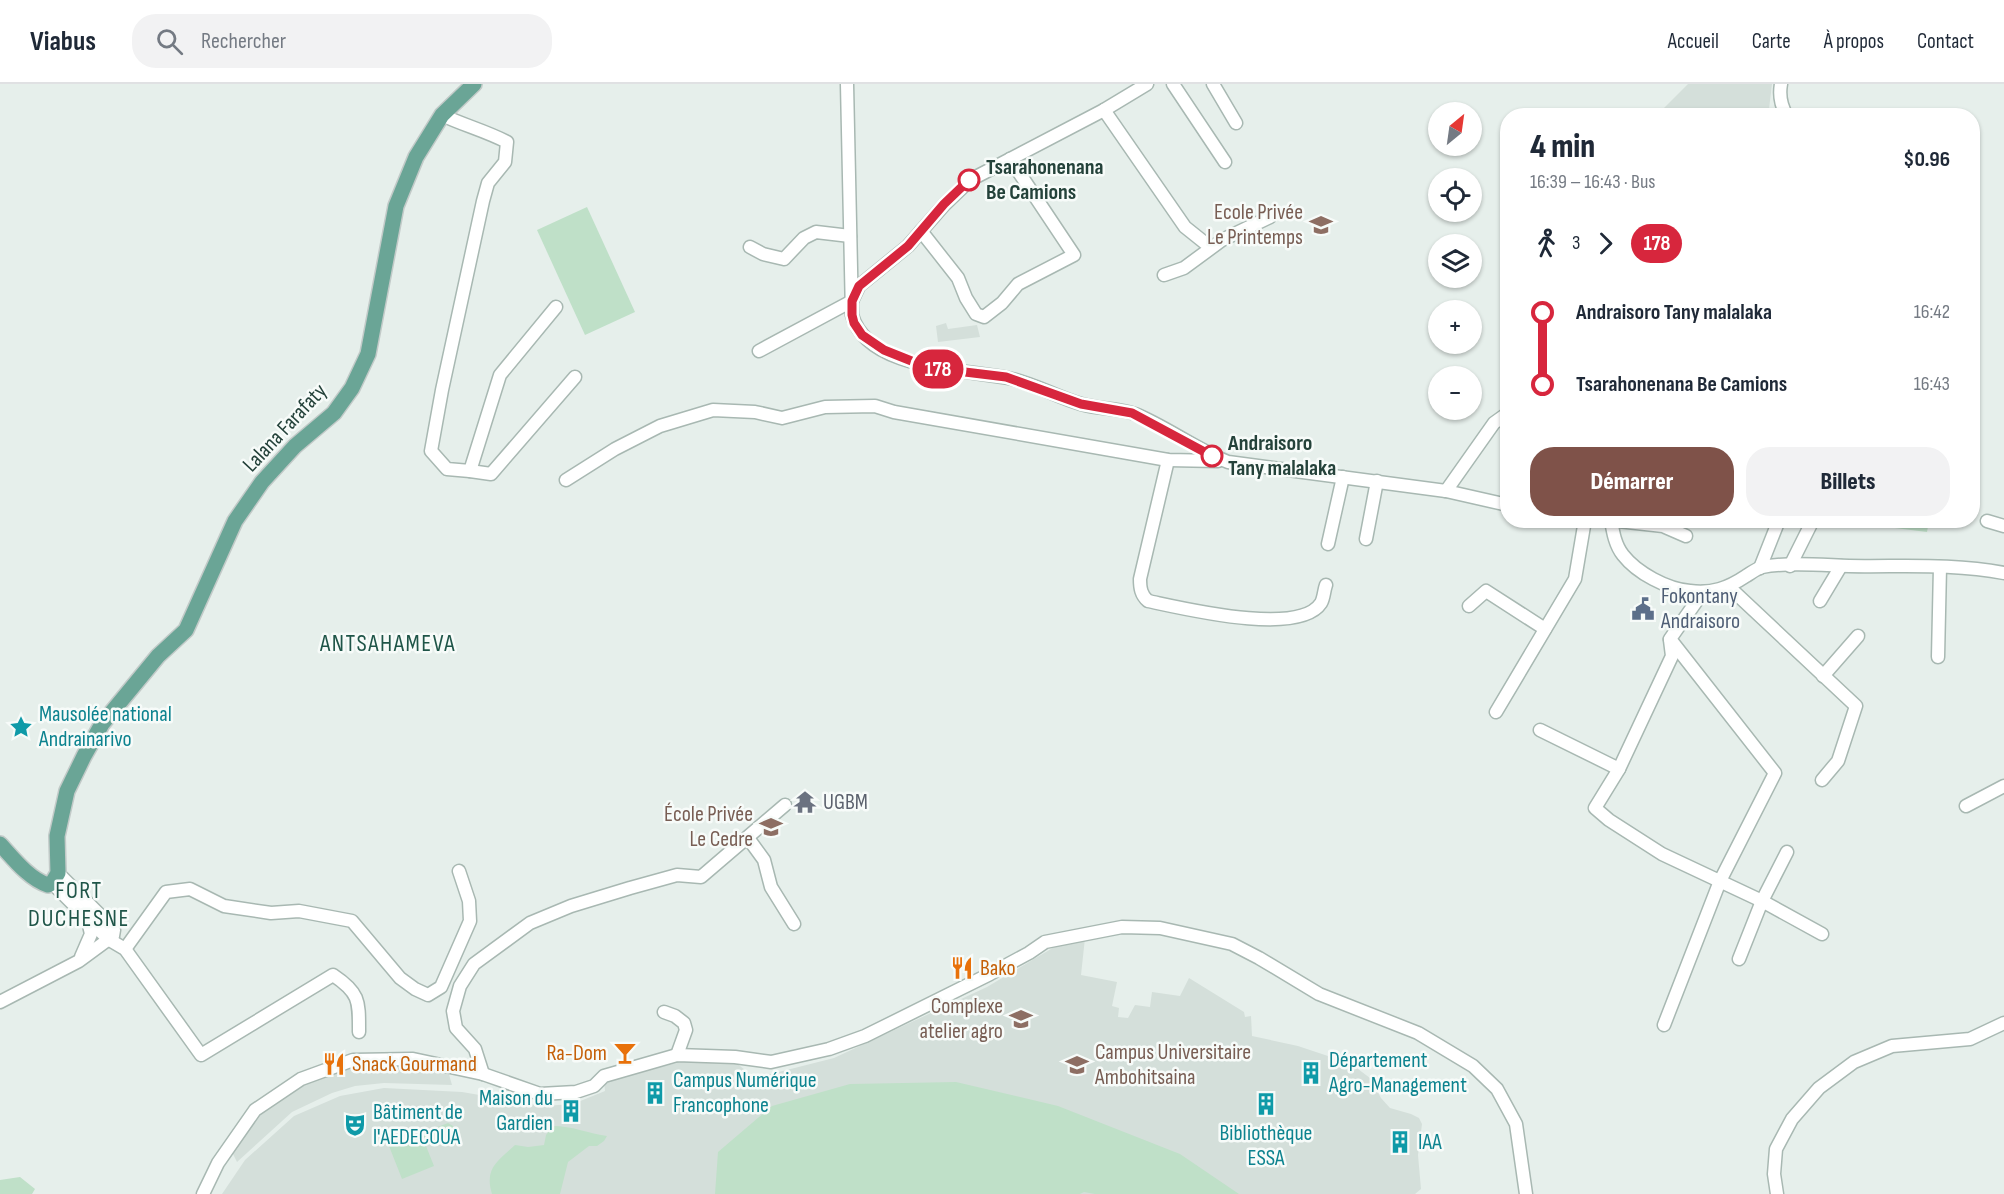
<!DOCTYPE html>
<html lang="fr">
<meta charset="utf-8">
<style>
body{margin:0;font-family:"Sofia Sans Condensed",sans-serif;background:#f2f2f3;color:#1f2937;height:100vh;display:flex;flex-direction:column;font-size:22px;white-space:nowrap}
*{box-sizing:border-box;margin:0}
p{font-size:20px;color:#747a83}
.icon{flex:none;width:33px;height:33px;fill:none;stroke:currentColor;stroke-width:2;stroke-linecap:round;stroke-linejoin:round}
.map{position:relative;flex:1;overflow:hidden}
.panel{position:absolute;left:1500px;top:24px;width:480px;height:420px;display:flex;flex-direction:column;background:#fff;border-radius:24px;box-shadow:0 2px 4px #0004}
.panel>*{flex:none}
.badge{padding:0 12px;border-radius:20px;font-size:21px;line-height:39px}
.needle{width:39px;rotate:29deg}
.tools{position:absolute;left:1428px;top:18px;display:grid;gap:12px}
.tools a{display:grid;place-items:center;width:54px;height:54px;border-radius:50%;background:#fff;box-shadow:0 2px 4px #0004;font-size:30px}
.map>.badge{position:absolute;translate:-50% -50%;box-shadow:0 0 0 3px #fff}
.legs{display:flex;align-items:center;gap:9px;height:66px;padding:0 30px;font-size:20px}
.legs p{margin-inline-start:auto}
.overview{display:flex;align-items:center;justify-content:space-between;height:102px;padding:0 30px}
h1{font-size:33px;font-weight:800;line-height:45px}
.button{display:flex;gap:12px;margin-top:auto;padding:12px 30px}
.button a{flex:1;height:69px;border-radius:24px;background:#7f5249;color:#fff;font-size:24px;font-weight:800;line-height:69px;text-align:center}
.button a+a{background:#f2f2f3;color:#1f2937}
ul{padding:0 30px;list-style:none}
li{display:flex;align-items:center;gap:21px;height:72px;font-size:22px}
li i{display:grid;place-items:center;width:9px;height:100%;margin:0 8px;background:currentColor}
li i::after{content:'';width:15px;height:15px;margin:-8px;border:4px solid;border-radius:50%;background:#fff}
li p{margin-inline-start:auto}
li:first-child i{background:linear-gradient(#0000 50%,currentColor 0)}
li:last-child i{background:linear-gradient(currentColor 50%,#0000 0)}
header{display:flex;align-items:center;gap:36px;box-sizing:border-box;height:84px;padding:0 30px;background:#fff;border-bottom:2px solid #e0e1e3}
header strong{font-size:28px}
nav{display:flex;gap:33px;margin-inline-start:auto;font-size:21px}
.search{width:420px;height:54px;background:#f2f2f3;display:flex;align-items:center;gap:15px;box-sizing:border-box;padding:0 21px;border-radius:24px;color:#747a83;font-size:22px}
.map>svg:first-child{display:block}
.built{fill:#d4dfda}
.green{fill:#bfe0c8}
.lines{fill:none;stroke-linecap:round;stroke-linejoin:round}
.minor-casing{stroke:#a8b8b2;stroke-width:15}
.major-casing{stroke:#c2cac8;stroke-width:18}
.minor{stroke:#fff;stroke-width:12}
.major{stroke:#6aa596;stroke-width:15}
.line-1-casing{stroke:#fff;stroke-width:14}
.line-1{stroke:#d7263d;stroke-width:9}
.stop-1-dot{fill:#fff;stroke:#d7263d;stroke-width:3}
.labels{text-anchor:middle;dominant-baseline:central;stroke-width:5;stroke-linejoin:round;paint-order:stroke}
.stop-label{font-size:22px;font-weight:bold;fill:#24423a;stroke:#f7fbf9;text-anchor:start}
.education-label{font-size:22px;fill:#785e54;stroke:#f7fbf9;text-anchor:end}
.street-label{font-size:22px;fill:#24423a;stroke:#f7fbf9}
.service-label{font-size:22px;fill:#4e5e75;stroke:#f7fbf9;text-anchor:start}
.culture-label{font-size:22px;fill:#0d838f;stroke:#f7fbf9;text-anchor:start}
.worship-label{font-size:22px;fill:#5b616d;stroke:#f7fbf9;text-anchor:start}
.food-label{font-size:22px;fill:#c56008;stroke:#f7fbf9;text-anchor:start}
.neighbourhood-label{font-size:24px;letter-spacing:1.5px;fill:#1f5548;stroke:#f7fbf9}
</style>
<header>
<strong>Viabus</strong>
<div class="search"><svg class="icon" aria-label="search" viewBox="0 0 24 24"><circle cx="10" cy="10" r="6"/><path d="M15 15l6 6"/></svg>Rechercher</div>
<nav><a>Accueil</a><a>Carte</a><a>À propos</a><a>Contact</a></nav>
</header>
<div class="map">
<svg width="2004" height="1110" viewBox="0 0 2004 1110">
<rect width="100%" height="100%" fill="#e6efeb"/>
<g class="built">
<polygon points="1688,0 1772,0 1769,25 1755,31 1659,31 1658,30"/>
<polygon points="946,239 948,245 977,241 980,253 938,258 936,242"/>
<polygon points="1085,854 1081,891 1117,898 1112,922 1119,924 1118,933 1128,934 1135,921 1150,923 1152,908 1180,912 1189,894 1244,928 1245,933 1251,932 1252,952 1298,962 1328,972 1358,985 1370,994 1381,1014 1390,1024 1411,1030 1419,1034 1422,1040 1418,1071 1421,1105 1415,1110 222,1110 245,1076 294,1032 340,1012 384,1004 462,1008 543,1022 573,1020 605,1007 604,997 689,976 735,978 755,994 834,974 987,903 1056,862"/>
<polygon points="386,980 424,983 448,987 452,1001 384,999 355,1002 332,1009 292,1028 237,1078 231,1066 249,1045 248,1041 259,1029 283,1011 311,996 343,985"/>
</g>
<g class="green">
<polygon points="587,123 635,228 585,251 537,146"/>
<polygon points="1852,437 1929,436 1929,437 1927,448 1863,440"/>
<polygon points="956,998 1058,1022 1180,1070 1239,1110 1095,1110 1084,1108 1080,1110 715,1110 718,1068 772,1022 850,1000"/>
<polygon points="448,1039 453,1042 458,1049 426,1062 434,1082 402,1095 389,1062"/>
<path d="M553 1042C572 1042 587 1049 607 1052L604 1057 597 1062H589L568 1078 560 1110H492C484 1084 498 1077 515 1061L528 1063 544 1061 546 1051Z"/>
<polygon points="20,1093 35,1105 32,1110 0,1110 0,1096"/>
</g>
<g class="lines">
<g class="minor-casing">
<g id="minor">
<path d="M847 0 852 231C867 286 964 285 1008 294 1034 299 1056 313 1081 320 1098 325 1118 324 1135 330 1167 343 1195 365 1228 378L1446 407 1508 421"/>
<polyline points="1173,0 1225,78"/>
<polyline points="1213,0 1236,39"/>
<path d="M1781 0C1779 11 1781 22 1787 32"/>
<polyline points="1104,26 1185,143 1210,163"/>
<path d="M442 31C463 41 486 47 507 58L505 78 488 99 483 117 442 306 431 367 447 385 470 387 500 291 556 223"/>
<polyline points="921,147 958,194 966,214 976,230 984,233 1002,219 1018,200 1074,171 1010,75"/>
<polyline points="750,163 763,170 784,175 804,154 816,148 850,152"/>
<polyline points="1164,191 1184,184 1222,156 1270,133"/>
<polyline points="759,267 852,217 859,202 908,162 944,121 970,96 1104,26 1147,0"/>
<path d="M1168 376 1140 495C1140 504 1141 511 1148 517 1182 524 1299 553 1321 519 1324 514 1324 506 1326 501"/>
<polyline points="470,387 491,390 575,293"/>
<polyline points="566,396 615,365 660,342 713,326 755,328 782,334 825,323 875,322 894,328 1168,376 1218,377"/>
<polyline points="1446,407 1494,339 1508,329"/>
<polyline points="1609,436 1663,442 1686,452"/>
<path d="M1611 436C1613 448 1615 461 1623 471 1637 489 1667 505 1690 507 1712 510 1728 504 1746 492 1751 489 1756 485 1762 483 1789 478 1821 481 1849 482 1900 483 1953 479 2004 489"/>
<polyline points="1987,437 2004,442"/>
<polyline points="1366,455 1377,397"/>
<polyline points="1328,460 1343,393"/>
<polyline points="1790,482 1811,440"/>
<polyline points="1760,484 1779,436"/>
<polyline points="1729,503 1856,622 1838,677 1822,696"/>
<polyline points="1820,517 1841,482"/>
<polyline points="1469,522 1486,507 1545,545"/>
<polyline points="1670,556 1672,572 1619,685 1595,724 1609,736 1662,770 1762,817 1822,850"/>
<polyline points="1938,573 1940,483"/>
<polyline points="1823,592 1858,552"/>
<polyline points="1496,628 1575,495 1585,436"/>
<polyline points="1540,646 1619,685"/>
<polyline points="1966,722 2004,702"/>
<polyline points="748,754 764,776 771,803 794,840"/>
<path d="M52 799 108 855 125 865 201 971 333 891C360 909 359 917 359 948"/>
<polyline points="125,865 166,808 190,805 224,822 271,829 299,827 352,837 400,894 415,905 428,911 441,903 470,837 469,817 459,787"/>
<polyline points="81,873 91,850 88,837"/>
<polyline points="1739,875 1762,817 1787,768"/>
<polyline points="0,918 79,877 113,852 114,846 107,838 58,789"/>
<polyline points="664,928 675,932 684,939 686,946 677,971"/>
<polyline points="1664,941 1720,797 1775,689 1670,555 1703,508"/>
<polyline points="483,990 475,965 456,944 453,927 460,902 474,880 530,839 571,822 630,804 677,791 701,793 785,721"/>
<polyline points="203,1110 218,1079 255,1026 301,995 353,976 413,975 483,990 540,1010 576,1008 594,1002 604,992 677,971 735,973 771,978 829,965 865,952 990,890 1029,869 1045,858 1122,843 1160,844 1232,860 1259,874 1319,910 1418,949 1473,982 1497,1005 1516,1040 1526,1110"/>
<polyline points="1777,1110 1774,1090 1776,1065 1792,1035 1819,1004 1854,978 1892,962 1970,955 2004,939"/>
</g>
</g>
<g class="major-casing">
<path id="major" d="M0 760C13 774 29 795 48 801L52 799 58 789 57 752 67 707 84 672 102 640 158 572 186 546 235 437 262 398 295 362 334 329 352 304 368 270 396 122 416 73 442 31 474 0"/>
</g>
<use href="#minor" class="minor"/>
<use href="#major" class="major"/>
</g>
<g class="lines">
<g class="line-1-casing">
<polyline id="line-1" points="969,96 944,120 908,162 859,202 852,217 852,231 854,239 862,251 884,266 919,280 932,284 1006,293 1081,320 1132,329 1212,372"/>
</g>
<use href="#line-1" class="line-1"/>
</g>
<defs>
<g id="school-bare" transform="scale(1.8)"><path d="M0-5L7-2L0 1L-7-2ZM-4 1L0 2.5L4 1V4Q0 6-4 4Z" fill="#8d6e63" stroke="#f7fbf9" stroke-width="2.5" paint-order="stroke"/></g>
<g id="civic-bare" transform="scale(1.8)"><path d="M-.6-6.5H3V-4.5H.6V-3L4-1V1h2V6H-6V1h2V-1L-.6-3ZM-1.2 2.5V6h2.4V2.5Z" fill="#5c6f8a" stroke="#f7fbf9" stroke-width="2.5" paint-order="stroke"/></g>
<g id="sight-bare" transform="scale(1.8)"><path d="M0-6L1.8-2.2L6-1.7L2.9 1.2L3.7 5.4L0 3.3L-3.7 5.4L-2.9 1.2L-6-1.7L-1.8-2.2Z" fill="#0f9aa8" stroke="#f7fbf9" stroke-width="2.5" paint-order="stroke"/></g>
<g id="temple-bare" transform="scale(1.8)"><path d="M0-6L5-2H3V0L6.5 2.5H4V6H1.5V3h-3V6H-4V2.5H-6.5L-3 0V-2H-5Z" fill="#6b7280" stroke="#f7fbf9" stroke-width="2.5" paint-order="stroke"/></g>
<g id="restaurant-bare" transform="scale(1.8)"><path d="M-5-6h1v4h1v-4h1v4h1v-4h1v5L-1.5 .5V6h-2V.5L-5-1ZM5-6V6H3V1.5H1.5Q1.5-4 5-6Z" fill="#e8710a" stroke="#f7fbf9" stroke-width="2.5" paint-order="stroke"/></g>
<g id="university-bare" transform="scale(1.8)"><path d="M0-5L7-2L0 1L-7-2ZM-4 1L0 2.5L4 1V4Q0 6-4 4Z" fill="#8d6e63" stroke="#f7fbf9" stroke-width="2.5" paint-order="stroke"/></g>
<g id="bar-bare" transform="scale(1.8)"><path d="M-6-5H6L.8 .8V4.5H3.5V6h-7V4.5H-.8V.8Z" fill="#e8710a" stroke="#f7fbf9" stroke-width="2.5" paint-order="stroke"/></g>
<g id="building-bare" transform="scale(1.8)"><path d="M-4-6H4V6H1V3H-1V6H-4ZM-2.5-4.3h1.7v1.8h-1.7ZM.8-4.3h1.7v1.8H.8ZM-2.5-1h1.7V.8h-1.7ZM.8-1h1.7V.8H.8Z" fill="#0f9aa8" stroke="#f7fbf9" stroke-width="2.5" paint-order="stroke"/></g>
<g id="theatre-bare" transform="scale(1.8)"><path d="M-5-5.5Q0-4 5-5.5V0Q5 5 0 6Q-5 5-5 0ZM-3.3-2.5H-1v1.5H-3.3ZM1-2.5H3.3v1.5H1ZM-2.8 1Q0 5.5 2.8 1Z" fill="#0f9aa8" stroke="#f7fbf9" stroke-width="2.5" paint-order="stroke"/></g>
</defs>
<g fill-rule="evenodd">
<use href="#school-bare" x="1321" y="141"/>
<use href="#civic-bare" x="1643" y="525"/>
<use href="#sight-bare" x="21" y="643"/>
<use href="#temple-bare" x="805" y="718"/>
<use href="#school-bare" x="771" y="743"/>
<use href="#restaurant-bare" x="962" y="884"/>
<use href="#university-bare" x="1021" y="935"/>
<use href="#bar-bare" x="625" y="969"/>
<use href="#restaurant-bare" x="334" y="980"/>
<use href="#university-bare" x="1077" y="981"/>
<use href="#building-bare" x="1311" y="989"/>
<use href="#building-bare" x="655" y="1009"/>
<use href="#building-bare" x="1266" y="1020"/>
<use href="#building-bare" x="571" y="1027"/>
<use href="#theatre-bare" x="355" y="1041"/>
<use href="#building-bare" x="1400" y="1058"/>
</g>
<g class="stop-1-dot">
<circle cx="969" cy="96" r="10"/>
<circle cx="1212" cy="372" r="10"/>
</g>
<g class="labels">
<g class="stop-label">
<text x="986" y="83">Tsarahonenana<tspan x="986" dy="25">Be Camions</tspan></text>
<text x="1228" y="359">Andraisoro<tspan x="1228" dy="25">Tany malalaka</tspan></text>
</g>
<g class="education-label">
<text x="1303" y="128">Ecole Privée<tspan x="1303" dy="25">Le Printemps</tspan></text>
<text x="753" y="730">École Privée<tspan x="753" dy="25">Le Cedre</tspan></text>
<text x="1003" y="922">Complexe<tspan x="1003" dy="25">atelier agro</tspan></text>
<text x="1095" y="968" text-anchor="start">Campus Universitaire<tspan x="1095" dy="25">Ambohitsaina</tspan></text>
</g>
<g class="street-label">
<text transform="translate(285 344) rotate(-47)">Lalana Farafaty</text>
</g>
<g class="service-label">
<text x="1661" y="512">Fokontany<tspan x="1661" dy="25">Andraisoro</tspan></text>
</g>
<g class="culture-label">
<text x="39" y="630">Mausolée national<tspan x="39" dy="25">Andrainarivo</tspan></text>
<text x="1329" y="976">Département<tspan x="1329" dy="25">Agro-Management</tspan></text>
<text x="673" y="996">Campus Numérique<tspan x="673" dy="25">Francophone</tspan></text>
<text x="553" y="1014" text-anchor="end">Maison du<tspan x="553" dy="25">Gardien</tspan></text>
<text x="373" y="1028">Bâtiment de<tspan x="373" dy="25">l'AEDECOUA</tspan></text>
<text x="1266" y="1049" text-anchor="middle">Bibliothèque<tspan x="1266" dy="25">ESSA</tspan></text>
<text x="1418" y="1058">IAA</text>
</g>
<g class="worship-label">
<text x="823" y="718">UGBM</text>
</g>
<g class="food-label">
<text x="980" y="884">Bako</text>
<text x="607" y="969" text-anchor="end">Ra-Dom</text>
<text x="352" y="980">Snack Gourmand</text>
</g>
<g class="neighbourhood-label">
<text x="388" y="559">ANTSAHAMEVA</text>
<text x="79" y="806">FORT<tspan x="79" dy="28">DUCHESNE</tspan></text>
</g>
</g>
</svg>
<div class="tools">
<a><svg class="needle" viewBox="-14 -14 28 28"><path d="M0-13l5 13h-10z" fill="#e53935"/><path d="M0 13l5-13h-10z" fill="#747a83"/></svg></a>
<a><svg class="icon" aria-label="locate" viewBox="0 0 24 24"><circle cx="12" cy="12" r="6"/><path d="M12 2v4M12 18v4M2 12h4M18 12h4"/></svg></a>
<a><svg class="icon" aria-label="layers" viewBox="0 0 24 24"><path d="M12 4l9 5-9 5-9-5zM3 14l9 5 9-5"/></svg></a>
<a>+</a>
<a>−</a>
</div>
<b class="badge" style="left:938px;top:285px;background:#d7263d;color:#fff">178</b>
<section class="panel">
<div class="overview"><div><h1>4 min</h1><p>16:39 – 16:43 · Bus</p></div><b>$0.96</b></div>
<div class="legs"><svg class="icon" aria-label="walk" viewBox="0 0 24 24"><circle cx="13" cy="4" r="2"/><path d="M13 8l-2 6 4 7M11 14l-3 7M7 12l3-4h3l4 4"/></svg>3<svg class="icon" aria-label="forward" viewBox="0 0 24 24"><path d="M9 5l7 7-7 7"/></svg><b class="badge" style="background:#d7263d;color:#fff">178</b></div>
<ul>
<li><i style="color:#d7263d"></i><b>Andraisoro Tany malalaka</b><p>16:42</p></li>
<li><i style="color:#d7263d"></i><b>Tsarahonenana Be Camions</b><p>16:43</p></li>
</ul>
<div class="button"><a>Démarrer</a><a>Billets</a></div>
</section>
</div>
